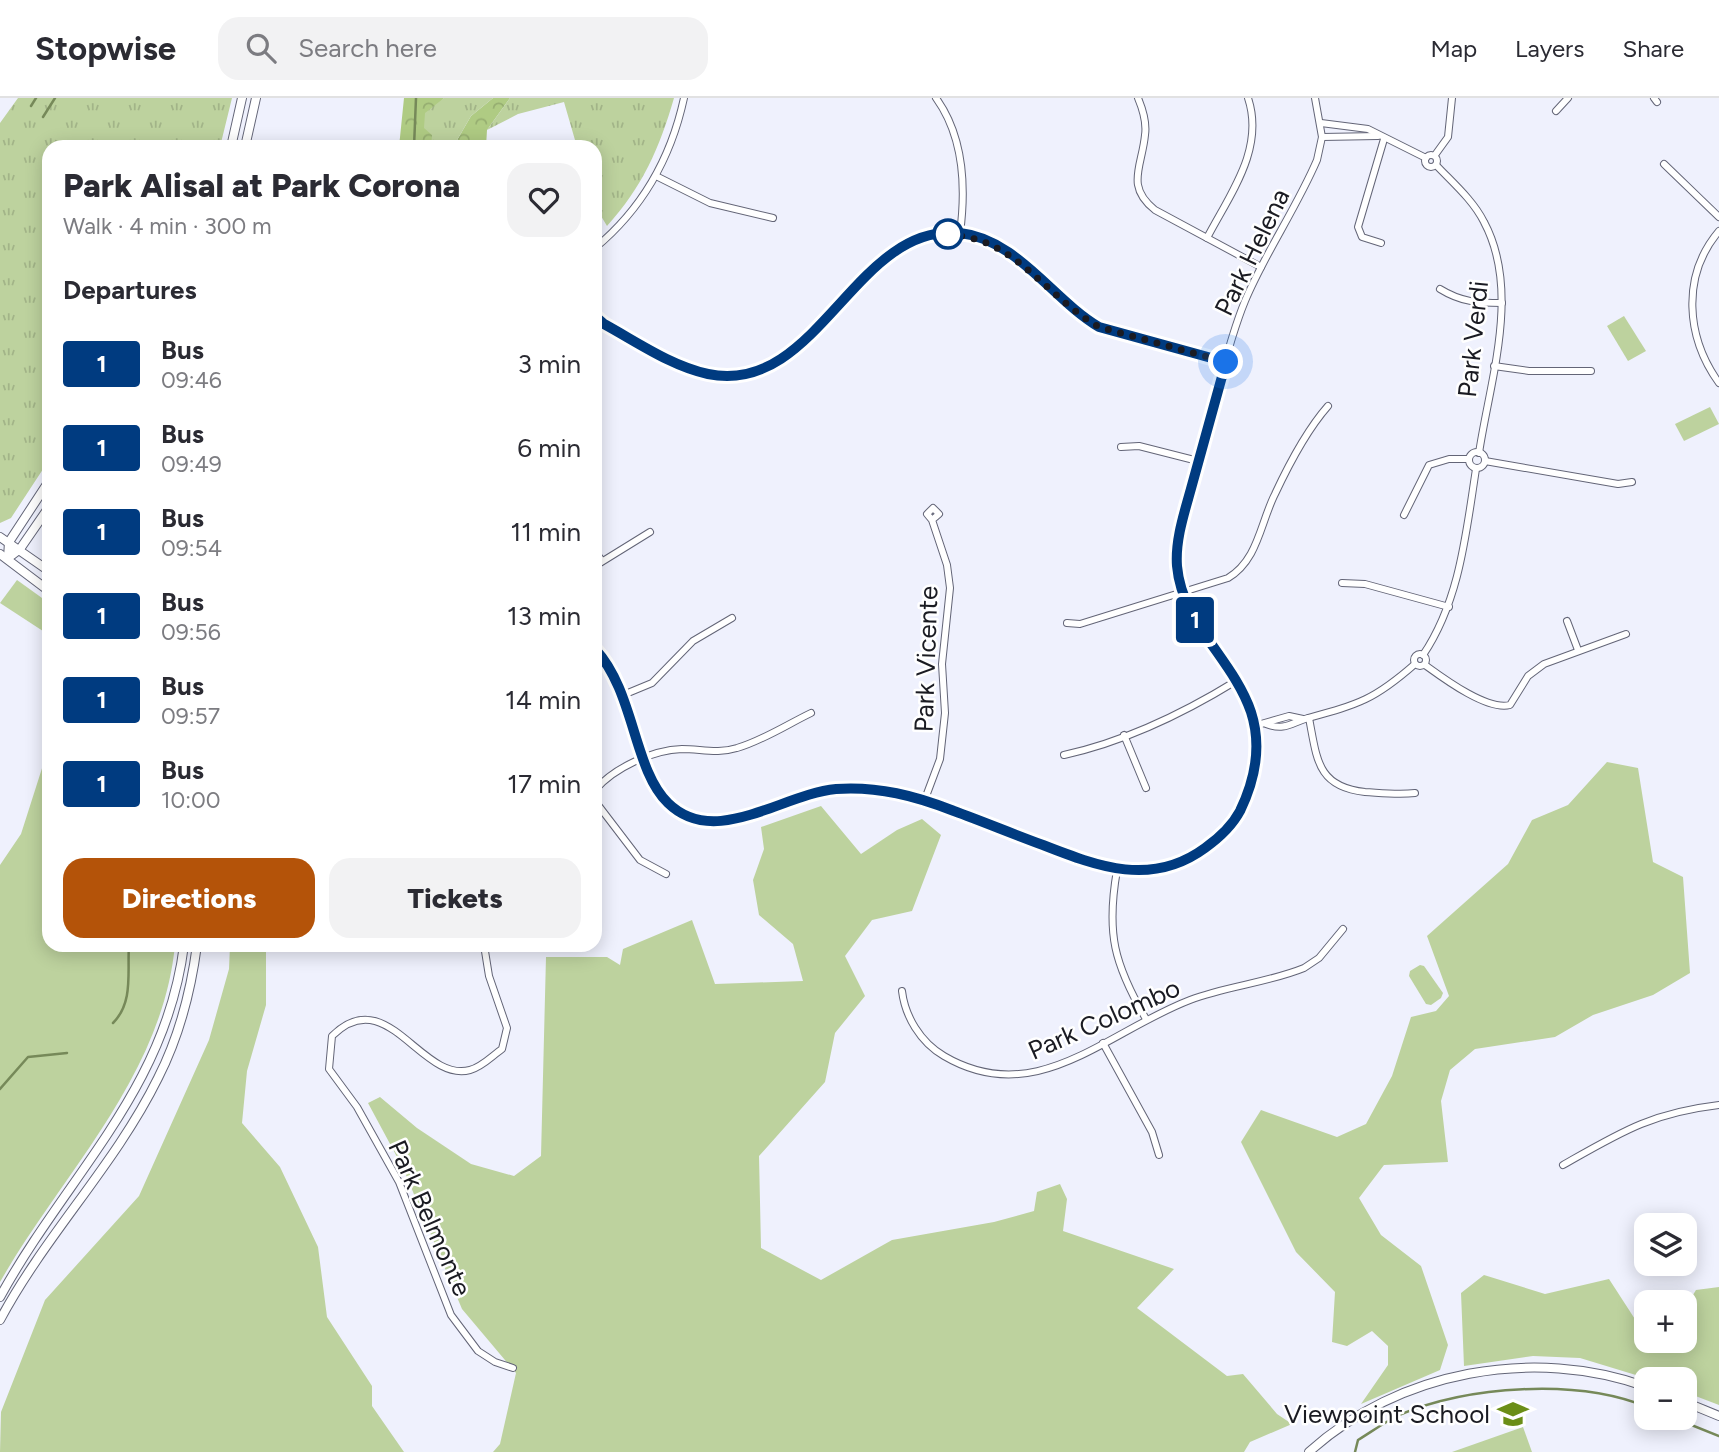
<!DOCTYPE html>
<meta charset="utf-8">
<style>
body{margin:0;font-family:Figtree,sans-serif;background:#f2f2f3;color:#2b2b33;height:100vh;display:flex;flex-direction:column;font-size:26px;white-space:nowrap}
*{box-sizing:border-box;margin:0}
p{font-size:23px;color:#7c7c81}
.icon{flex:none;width:38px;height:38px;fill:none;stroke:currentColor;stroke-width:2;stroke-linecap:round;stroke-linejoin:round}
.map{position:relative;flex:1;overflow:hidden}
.details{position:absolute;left:42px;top:42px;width:560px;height:812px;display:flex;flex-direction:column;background:#fff;border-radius:21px;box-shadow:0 4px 18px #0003}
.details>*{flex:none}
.badge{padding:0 14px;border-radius:5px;font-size:24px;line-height:46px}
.fabs{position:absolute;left:1634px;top:1115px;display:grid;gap:14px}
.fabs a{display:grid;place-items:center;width:63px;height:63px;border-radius:14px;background:#fff;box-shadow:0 4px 18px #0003;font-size:35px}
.you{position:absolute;width:35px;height:35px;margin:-18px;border:5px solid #fff;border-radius:50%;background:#1a73e8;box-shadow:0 0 0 10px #1a73e833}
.map>.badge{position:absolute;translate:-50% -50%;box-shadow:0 0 0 4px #fff}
h2{padding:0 21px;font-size:26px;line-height:63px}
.round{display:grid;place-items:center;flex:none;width:74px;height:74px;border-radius:21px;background:#f2f2f3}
.head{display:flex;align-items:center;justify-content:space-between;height:119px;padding:0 21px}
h1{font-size:33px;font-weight:800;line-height:52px}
.cta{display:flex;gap:14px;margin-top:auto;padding:14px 21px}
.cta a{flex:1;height:80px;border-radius:21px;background:#b45309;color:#fff;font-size:28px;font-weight:800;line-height:80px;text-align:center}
.cta a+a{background:#f2f2f3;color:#2b2b33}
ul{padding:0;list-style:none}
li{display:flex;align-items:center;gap:21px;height:84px;padding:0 21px}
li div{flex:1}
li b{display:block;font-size:26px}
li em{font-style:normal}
li .badge{min-width:77px;font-weight:700;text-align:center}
header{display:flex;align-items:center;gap:42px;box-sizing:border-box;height:98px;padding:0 35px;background:#fff;border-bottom:2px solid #e1e1e2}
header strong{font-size:33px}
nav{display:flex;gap:38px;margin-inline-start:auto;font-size:24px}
.search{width:490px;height:63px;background:#f2f2f3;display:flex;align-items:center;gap:18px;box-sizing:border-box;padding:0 24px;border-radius:21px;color:#7c7c81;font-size:26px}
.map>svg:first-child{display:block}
.grass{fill:#bdd29e}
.forest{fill:url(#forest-crowns)}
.park{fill:url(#park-tufts)}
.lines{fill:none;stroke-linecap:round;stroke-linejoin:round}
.stream{stroke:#768959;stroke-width:2.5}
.street-casing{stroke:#636577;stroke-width:8}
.secondary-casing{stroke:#636577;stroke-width:10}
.street{stroke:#fff;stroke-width:6}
.secondary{stroke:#fff;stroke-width:8}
.line-casing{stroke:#fff;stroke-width:16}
.line{stroke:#003b80;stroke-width:10}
.walk{stroke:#1a1b22;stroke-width:7;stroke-dasharray:0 12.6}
.stop-dot{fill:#fff;stroke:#003b80;stroke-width:3.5}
.labels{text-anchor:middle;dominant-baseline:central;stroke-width:5;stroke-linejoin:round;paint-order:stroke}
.street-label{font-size:26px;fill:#1a1b22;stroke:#fff}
.poi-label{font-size:26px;fill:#1a1b22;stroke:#fff;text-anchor:end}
</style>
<header>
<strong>Stopwise</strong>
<div class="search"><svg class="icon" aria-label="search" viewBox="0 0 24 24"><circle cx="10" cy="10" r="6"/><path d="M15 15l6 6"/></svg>Search here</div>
<nav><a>Map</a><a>Layers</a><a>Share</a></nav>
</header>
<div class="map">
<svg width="1719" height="1354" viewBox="0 0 1719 1354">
<defs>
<pattern id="forest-crowns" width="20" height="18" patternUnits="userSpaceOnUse" patternTransform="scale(1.75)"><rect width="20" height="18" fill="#afcb83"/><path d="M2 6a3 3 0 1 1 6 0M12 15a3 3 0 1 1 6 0" fill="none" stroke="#96ae71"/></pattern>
<pattern id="park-tufts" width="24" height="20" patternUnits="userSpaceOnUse" patternTransform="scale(1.75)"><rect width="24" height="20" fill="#bdd29e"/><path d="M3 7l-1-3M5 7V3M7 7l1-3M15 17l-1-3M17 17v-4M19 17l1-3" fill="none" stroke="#a2b488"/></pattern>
</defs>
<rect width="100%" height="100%" fill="#eff1fd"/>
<g class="grass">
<polygon points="1624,218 1646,253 1628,263 1607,228"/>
<polygon points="1710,309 1719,326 1684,343 1675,326"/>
<polygon points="17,482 49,505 49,537 0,505"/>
<path d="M44 664 49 666V847H175C162 979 63 1074 0 1184V767L21 736Z"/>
<polygon points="1607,664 1638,670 1653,764 1683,779 1690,875 1653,897 1593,917 1555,939 1475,951 1450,972 1441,1003 1448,1064 1384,1067 1359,1100 1381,1137 1421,1168 1448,1247 1440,1272 1361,1306 1388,1267 1388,1248 1372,1233 1347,1248 1332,1244 1335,1194 1296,1154 1241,1044 1261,1012 1337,1039 1366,1026 1392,978 1411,919 1436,913 1449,898 1427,838 1508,766 1532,722 1568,707"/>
<polygon points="821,708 861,756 897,732 922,721 941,737 912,813 872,822 845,858 865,898 835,935 825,984 759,1058 761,1150 821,1182 892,1142 994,1124 1034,1113 1037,1094 1060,1086 1067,1101 1063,1133 1174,1171 1137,1210 1227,1278 1243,1276 1277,1316 1292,1326 1250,1344 1244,1354 493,1354 500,1346 516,1275 462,1211 403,1070 368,1005 380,999 417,1030 471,1066 514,1078 541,1058 546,859 607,859 620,867 623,851 692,822 715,886 803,883 793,846 759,817 753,782 764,751 761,729"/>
<polygon points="230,847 266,847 266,907 247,973 242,1025 280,1069 318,1149 327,1219 372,1288 372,1308 404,1354 0,1354 1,1314 45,1202 139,1098 209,942 229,871"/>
<polygon points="1420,867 1424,868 1443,895 1441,900 1431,907 1426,906 1409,878 1410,873"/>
<polygon points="1484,1177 1545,1196 1609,1181 1642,1232 1647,1234 1647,1242 1685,1242 1685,1210 1696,1192 1719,1189 1719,1307 1685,1294 1685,1281 1649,1281 1580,1260 1533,1258 1464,1268 1461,1195"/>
<polygon points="1523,1329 1532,1354 1452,1354"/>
</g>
<g class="forest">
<polygon points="404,0 444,0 439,6 431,49 399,49"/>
<polygon points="493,0 510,0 487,32 486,49 453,49 471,18"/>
</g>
<g class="park">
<polygon points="18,0 232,0 220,49 49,49 49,362 11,420 0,425 0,25"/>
<polygon points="444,0 493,0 471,18 453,49 431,49 432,37 424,30 425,15"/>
<path d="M510 0H674C660 49 642 90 607 128L595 108V49H577L564 4 518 16 487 32Z"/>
</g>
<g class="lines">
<g class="stream">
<polyline points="31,8 36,0"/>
<polyline points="43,19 55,0"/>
<polyline points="414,49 416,0"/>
<path d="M113 925C134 904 127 873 129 847"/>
<polyline points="0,991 28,959 67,955"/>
<polyline points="1674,1320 1719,1338"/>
<path d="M1355 1354 1358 1342C1371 1334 1385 1324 1399 1317 1468 1288 1577 1280 1647 1309"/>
</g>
<g class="street-casing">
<g id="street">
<path d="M936 0C964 39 966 90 960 135"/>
<path d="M1138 0C1143 12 1147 24 1145 37 1142 69 1125 88 1155 112L1261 169"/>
<polyline points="1654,0 1657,4"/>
<polyline points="1556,13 1568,0"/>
<polyline points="1321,25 1368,31 1426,60"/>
<polyline points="1322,39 1378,38"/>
<circle cx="1431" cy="63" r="6"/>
<polyline points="1435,57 1448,39 1452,0"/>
<polyline points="1664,66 1719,119"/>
<path d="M1436 67C1453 85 1473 102 1484 124 1521 193 1490 282 1479 355"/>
<polyline points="656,78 710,105 773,120"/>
<path d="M1719 133C1681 178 1686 239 1719 285"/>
<path d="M1207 140C1230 96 1265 51 1248 0"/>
<polyline points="1381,145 1362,139 1358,129 1384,41"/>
<path d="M595 150C642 111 671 60 684 0"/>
<path d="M1440 191C1461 204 1478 205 1502 205"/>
<path d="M595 218 604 226C636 244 676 274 713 277 731 278 750 277 766 270 843 237 882 105 986 142 1027 157 1060 206 1099 229L1226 264"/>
<polyline points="1494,268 1529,273 1591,273"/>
<polyline points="1121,349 1139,348 1198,363"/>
<circle cx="1477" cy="362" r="8"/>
<polyline points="1485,363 1618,386 1632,384"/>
<polyline points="1404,417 1429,367 1449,361 1469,361"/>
<polyline points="595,453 602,463"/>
<polyline points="595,468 650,434"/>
<polyline points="1342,485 1365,486 1449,509"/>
<polyline points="1567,523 1578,552"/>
<path d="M1067 525 1080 526 1228 480C1258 462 1260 426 1275 396 1289 366 1306 333 1328 308"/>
<path d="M595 551 617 582 656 689C704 760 771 697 836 691 917 684 1019 738 1095 767 1140 777 1183 774 1217 740 1237 721 1250 699 1254 672 1267 579 1171 537 1177 448 1180 409 1197 368 1207 330 1219 289 1228 244 1245 203 1265 155 1296 111 1317 62L1322 39 1315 0"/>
<circle cx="1420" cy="562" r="6"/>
<path d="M1423 557C1460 502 1466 435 1476 371"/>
<path d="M1425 567C1443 580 1487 613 1510 607L1528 578 1544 566 1626 536"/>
<polyline points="623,597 652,585 693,543 732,520"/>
<path d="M1309 620C1317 661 1317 689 1365 694 1382 695 1398 697 1415 695"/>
<path d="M1266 626C1285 633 1291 625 1308 620 1359 606 1374 602 1415 566"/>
<polyline points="1254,628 1289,618 1303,621"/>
<polyline points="1124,637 1146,690"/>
<path d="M1064 657C1123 644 1184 615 1236 583"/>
<path d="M595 692C614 670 652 652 682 651 701 651 718 656 737 650 762 643 788 626 811 615"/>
<polyline points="925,701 940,661 945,615 942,566 950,490 947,467 932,422 927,416 933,410 939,416 932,422"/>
<polyline points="595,703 640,762 666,776"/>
<path d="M1117 772C1106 835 1114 866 1146 921"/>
<path d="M484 847 489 878 507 930 502 951C492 958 482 969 470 972 421 985 387 883 332 938L329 971 357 1009 399 1084 451 1217 478 1253 495 1264 513 1270"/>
<path d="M902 893C905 918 920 944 944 958 1036 1012 1106 934 1190 902 1227 888 1267 885 1304 870L1319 860 1343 831"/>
<polyline points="1103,945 1152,1034 1159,1057"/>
<path d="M1563 1067C1621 1034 1651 1015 1719 1007"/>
</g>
</g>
<g class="secondary-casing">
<g id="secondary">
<polyline points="231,49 242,0"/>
<polyline points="245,49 256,0"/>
<polyline points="0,439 49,473"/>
<polyline points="0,456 49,493"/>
<polyline points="8,460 9,444 49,383"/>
<polyline points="8,460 20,451 49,409"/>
<path d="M0 1199C67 1077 166 992 184 847"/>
<path d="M0 1222C46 1136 115 1067 158 980 179 939 191 892 197 847"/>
<polyline points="1685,1304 1719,1318"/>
<path d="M1309 1354C1398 1273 1534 1248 1647 1289"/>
</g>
</g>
<use href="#street" class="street"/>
<use href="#secondary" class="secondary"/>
</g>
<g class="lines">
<g class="line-casing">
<path id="line" d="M595 218 604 226C637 244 671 268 708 276 818 299 855 124 960 135 1017 141 1053 202 1099 229L1226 264C1215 305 1203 346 1192 387 1185 413 1175 441 1177 468 1182 526 1233 561 1251 614 1262 648 1255 682 1240 713 1232 728 1219 740 1205 750 1152 789 1099 769 1043 747 1013 736 984 724 954 713 916 698 878 688 836 691 782 696 715 751 668 705 633 671 635 594 595 551"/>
</g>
<use href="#line" class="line"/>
<path class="walk" d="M948 136 936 137C1012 132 1040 195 1099 229L1226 264"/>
</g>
<defs>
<g id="school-bare" transform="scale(2.415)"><path d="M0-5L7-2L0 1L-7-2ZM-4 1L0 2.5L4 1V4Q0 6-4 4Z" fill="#6b8e17" stroke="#fff" stroke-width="2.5" paint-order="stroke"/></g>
</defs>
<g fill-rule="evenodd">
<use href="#school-bare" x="1513" y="1316"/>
</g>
<circle class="stop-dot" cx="948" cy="136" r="14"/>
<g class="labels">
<g class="street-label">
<text transform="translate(1252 154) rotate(-64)">Park Helena</text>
<text transform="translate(1473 241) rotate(-84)">Park Verdi</text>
<text transform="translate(926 561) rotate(-88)">Park Vicente</text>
<text transform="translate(1104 921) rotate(-24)">Park Colombo</text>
<text transform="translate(430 1120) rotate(66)">Park Belmonte</text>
</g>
<g class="poi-label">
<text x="1490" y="1316">Viewpoint School</text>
</g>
</g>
</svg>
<div class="fabs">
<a><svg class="icon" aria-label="layers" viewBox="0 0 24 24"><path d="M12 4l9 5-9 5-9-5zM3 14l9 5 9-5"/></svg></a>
<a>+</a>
<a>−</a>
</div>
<div class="you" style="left:1226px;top:264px"></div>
<b class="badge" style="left:1195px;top:522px;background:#003b80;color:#fff">1</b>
<section class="details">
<div class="head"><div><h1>Park Alisal at Park Corona</h1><p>Walk · 4 min · 300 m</p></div><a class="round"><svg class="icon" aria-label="heart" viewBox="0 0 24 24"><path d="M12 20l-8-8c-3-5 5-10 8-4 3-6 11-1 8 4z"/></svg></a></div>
<h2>Departures</h2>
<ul>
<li><span class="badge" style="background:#003b80;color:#fff">1</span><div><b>Bus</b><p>09:46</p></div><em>3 min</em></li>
<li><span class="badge" style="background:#003b80;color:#fff">1</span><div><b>Bus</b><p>09:49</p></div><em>6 min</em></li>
<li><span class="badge" style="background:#003b80;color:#fff">1</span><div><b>Bus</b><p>09:54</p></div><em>11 min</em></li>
<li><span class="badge" style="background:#003b80;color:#fff">1</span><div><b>Bus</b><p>09:56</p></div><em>13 min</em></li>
<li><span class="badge" style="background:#003b80;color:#fff">1</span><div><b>Bus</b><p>09:57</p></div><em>14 min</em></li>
<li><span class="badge" style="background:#003b80;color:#fff">1</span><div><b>Bus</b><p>10:00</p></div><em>17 min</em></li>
</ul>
<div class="cta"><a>Directions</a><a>Tickets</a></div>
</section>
</div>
